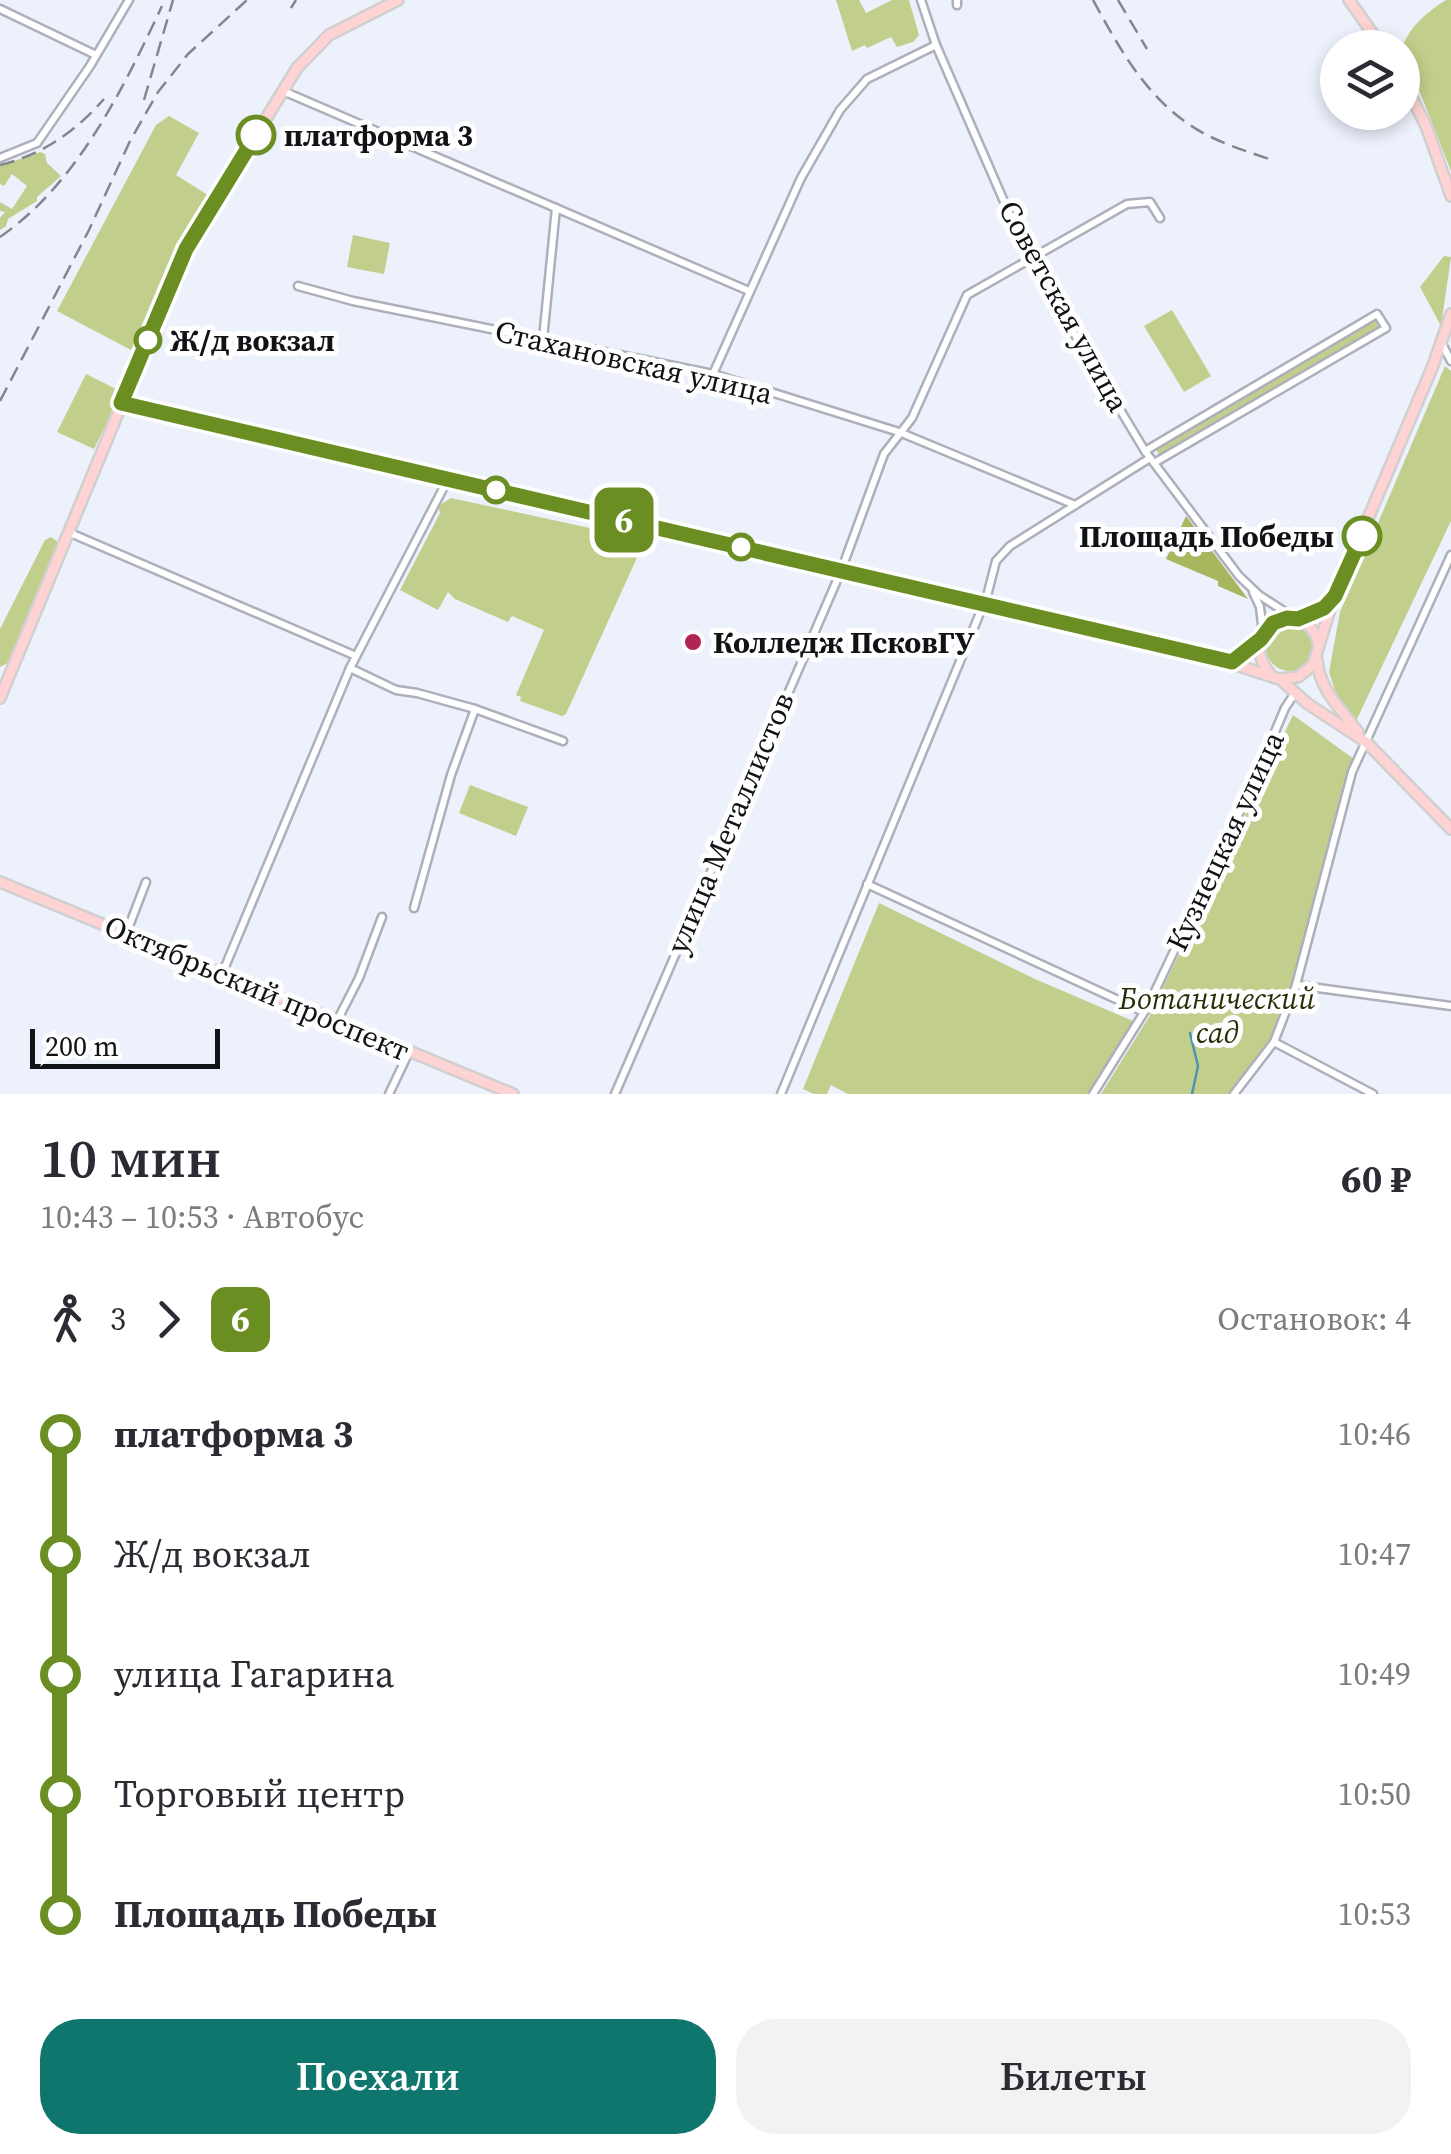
<!DOCTYPE html>
<html lang="ru">
<meta charset="utf-8">
<style>
body{margin:0;font-family:"Source Serif 4",serif;background:#f2f2f3;color:#2b2b33;height:100vh;display:flex;flex-direction:column;font-size:38px;white-space:nowrap}
*{box-sizing:border-box;margin:0}
p{font-size:32px;color:#7c7c81}
.icon{flex:none;width:55px;height:55px;fill:none;stroke:currentColor;stroke-width:2;stroke-linecap:round;stroke-linejoin:round}
.map{position:relative;height:1094px;overflow:hidden}
.panel{display:flex;flex-direction:column;background:#fff;flex:1}
.panel>*{flex:none}
.badge{padding:0 20px;border-radius:15px;font-size:35px;line-height:65px}
.tools{position:absolute;left:1320px;top:30px;display:grid;gap:20px}
.tools a{display:grid;place-items:center;width:100px;height:100px;border-radius:50%;background:#fff;box-shadow:0 5px 15px #0003;font-size:50px}
.scale{position:absolute;left:30px;bottom:25px;width:190px;box-sizing:border-box;padding-left:10px;border:5px solid #111216;border-top:0;font-size:28px;line-height:35px;white-space:nowrap;color:#111216;-webkit-text-stroke:8px #fefefe;paint-order:stroke}
.map>.badge{position:absolute;translate:-50% -50%;box-shadow:0 0 0 5px #fff}
.legs{display:flex;align-items:center;gap:15px;height:110px;padding:0 40px;font-size:32px}
.legs p{margin-inline-start:auto}
.head{display:flex;align-items:center;justify-content:space-between;height:170px;padding:0 40px}
h1{font-size:55px;font-weight:600;line-height:75px}
.cta{display:flex;gap:20px;margin-top:auto;padding:20px 40px}
.cta a{flex:1;height:115px;border-radius:40px;background:#0f766e;color:#fff;font-size:40px;font-weight:600;line-height:115px;text-align:center}
.cta a+a{background:#f2f2f3;color:#2b2b33}
ul{padding:0 40px;list-style:none}
li{display:flex;align-items:center;gap:35px;height:120px;font-size:38px}
li i{display:grid;place-items:center;width:15px;height:100%;margin:0 12px;background:currentColor}
li i::after{content:'';width:25px;height:25px;margin:-12px;border:8px solid;border-radius:50%;background:#fff}
li p{margin-inline-start:auto}
li:first-child i{background:linear-gradient(#0000 50%,currentColor 0)}
li:last-child i{background:linear-gradient(currentColor 50%,#0000 0)}
.map>svg:first-child{display:block}
.green{fill:#c2ce8c}
.forest{fill:#a8b65d}
.lines{fill:none;stroke-linecap:round;stroke-linejoin:round}
.stream{stroke:#4a94b4;stroke-width:2.5}
.minor-casing{stroke:#adb0bb;stroke-width:11}
.major-casing{stroke:#cfd0d0;stroke-width:14}
.minor{stroke:#fff;stroke-width:6}
.major{stroke:#ffd2d3;stroke-width:9}
.rail{stroke:#84868e;stroke-width:2.5;stroke-dasharray:15 8;stroke-linecap:butt}
.line-1-casing{stroke:#fff;stroke-width:22}
.line-1{stroke:#6b8e23;stroke-width:15}
.stop-1-dot{fill:#fff;stroke:#6b8e23;stroke-width:5}
.poi-dot{fill:#b22356;stroke:#fefefe;stroke-width:4}
.labels{text-anchor:middle;dominant-baseline:central;stroke-width:10;stroke-linejoin:round;paint-order:stroke}
.stop-label{font-size:30px;font-weight:bold;fill:#111216;stroke:#fefefe;text-anchor:start}
.street-label{font-size:30px;fill:#111216;stroke:#fefefe}
.poi-label{font-size:30px;font-weight:bold;fill:#111216;stroke:#fefefe;text-anchor:start}
.park-label{font-size:30px;font-style:italic;fill:#292e07;stroke:#fefefe}
</style>
<div class="map">
<svg width="1451" height="1094" viewBox="0 0 1451 1094">
<rect width="100%" height="100%" fill="#edf1fc"/>
<g class="green">
<polygon points="836,0 859,0 866,13 892,0 909,0 919,35 913,42 897,47 891,37 867,48 865,45 852,51"/>
<path d="M1446 0H1451V171L1402 47C1410 26 1427 12 1446 0Z"/>
<polygon points="169,116 199,133 176,175 211,197 180,248 131,350 57,311 156,125"/>
<polygon points="40,152 45,154 47,163 61,176 37,197 37,201 8,219 6,226 0,230 0,218 5,212 0,211 0,202 12,209 27,186 12,174 4,186 0,184 0,166"/>
<polygon points="353,235 390,243 384,274 347,267"/>
<polygon points="1444,256 1451,257 1441,326 1420,287"/>
<polygon points="1172,310 1211,376 1184,392 1144,326"/>
<polygon points="1374,319 1379,328 1160,457 1155,447"/>
<polygon points="1445,366 1451,371 1451,521 1356,721 1337,697 1329,672 1340,612"/>
<polygon points="86,374 122,392 94,449 57,432"/>
<polygon points="451,498 645,540 566,714 562,716 520,701 521,697 516,695 544,630 512,616 508,622 455,599 448,592 438,610 400,590 440,513 438,506"/>
<polygon points="51,537 58,542 53,554 8,663 0,667 0,629 45,540"/>
<circle cx="1290" cy="647" r="24"/>
<polygon points="1293,715 1354,759 1295,972 1272,1040 1233,1094 1101,1094 1149,1017"/>
<polygon points="470,785 528,807 516,836 459,813"/>
<polygon points="879,903 1035,979 1133,1021 1088,1094 848,1094 831,1085 827,1094 814,1094 803,1089"/>
</g>
<polygon class="forest" points="1186,516 1248,599 1218,586 1218,581 1166,559"/>
<g class="lines">
<polyline class="stream" points="1190,1033 1198,1066 1192,1094"/>
<g class="minor-casing">
<g id="minor">
<polyline points="921,0 936,45 1009,213 1060,310 1145,451 1239,576 1259,595 1293,617"/>
<polyline points="957,0 957,5"/>
<polyline points="0,9 96,55"/>
<polyline points="283,91 749,291"/>
<polyline points="0,158 37,143 90,66 129,0"/>
<polyline points="298,286 353,301 713,374 899,432 1075,505"/>
<polyline points="543,339 556,208"/>
<polyline points="1442,344 1451,361"/>
<polyline points="713,374 801,178 840,110 867,79 936,45"/>
<polyline points="1145,451 1377,314 1386,328 1154,463"/>
<polyline points="68,532 356,656"/>
<polyline points="1253,592 1260,607 1263,633"/>
<polyline points="350,668 396,690 417,693 475,709 563,741"/>
<polyline points="867,884 1144,1012"/>
<polyline points="414,908 451,775 475,709"/>
<polyline points="126,934 146,882"/>
<polyline points="222,974 350,668 448,479"/>
<polyline points="1296,985 1451,1006"/>
<polyline points="337,1021 359,978 382,917"/>
<polyline points="1274,1042 1373,1094"/>
<polyline points="389,1094 409,1052"/>
<polyline points="615,1094 841,571 884,454 912,418 967,295 1127,204 1150,202 1160,218"/>
<polyline points="781,1094 987,596 996,561 1010,546 1150,458"/>
<polyline points="1093,1094 1148,1006 1254,782 1285,708 1295,693"/>
<polyline points="1234,1094 1274,1042 1296,985 1352,772 1451,555"/>
</g>
</g>
<g class="major-casing">
<g id="major">
<polyline points="1349,0 1383,48"/>
<polyline points="1402,78 1426,126 1451,196"/>
<polyline points="121,403 1196,652 1279,679 1298,677 1313,665 1332,603 1432,368 1451,314"/>
<polyline points="1299,619 1330,602"/>
<path d="M1317 660C1319 689 1341 709 1358 732"/>
<polyline points="1232,662 1261,639"/>
<path d="M1270 674C1234 631 1304 589 1319 645"/>
<polyline points="1281,680 1308,704 1366,742 1451,829"/>
<polyline points="0,698 186,249 297,68 329,35 398,0"/>
<polyline points="0,882 513,1094"/>
</g>
</g>
<use href="#minor" class="minor"/>
<use href="#major" class="major"/>
<g class="rail">
<path d="M1093 0C1123 55 1153 110 1213 138 1232 147 1252 153 1272 160"/>
<polyline points="1118,0 1147,49"/>
<polyline points="291,8 296,0"/>
<polyline points="144,100 173,0"/>
<path d="M0 165C42 155 75 132 104 99"/>
<path d="M0 237C77 184 123 89 162 6"/>
<polyline points="0,401 89,230 130,141 158,92 188,54 247,0"/>
</g>
</g>
<g class="lines">
<g class="line-1-casing">
<polyline id="line-1" points="256,135 186,249 121,403 1232,662 1261,639 1273,623 1287,618 1298,619 1324,608 1335,596 1362,536"/>
</g>
<use href="#line-1" class="line-1"/>
</g>
<g class="stop-1-dot">
<circle cx="256" cy="135" r="18"/>
<circle cx="148" cy="340" r="12"/>
<circle cx="496" cy="490" r="12"/>
<circle cx="1362" cy="536" r="18"/>
<circle cx="741" cy="547" r="12"/>
</g>
<circle class="poi-dot" cx="693" cy="642" r="10"/>
<g class="labels">
<g class="stop-label">
<text x="284" y="135">платформа 3</text>
<text x="170" y="340">Ж/д вокзал</text>
<text x="1334" y="536" text-anchor="end">Площадь Победы</text>
</g>
<g class="street-label">
<text transform="translate(1064 306) rotate(61)">Советская улица</text>
<text transform="translate(634 362) rotate(13)">Стахановская улица</text>
<text transform="translate(730 823) rotate(-67)">улица Металлистов</text>
<text transform="translate(1225 841) rotate(-65)">Кузнецкая улица</text>
<text transform="translate(257 988) rotate(23)">Октябрьский проспект</text>
</g>
<g class="poi-label">
<text x="713" y="642">Колледж ПсковГУ</text>
</g>
<g class="park-label">
<text x="1217" y="998">Ботанический<tspan x="1217" dy="34">сад</tspan></text>
</g>
</g>
</svg>
<div class="tools">
<a><svg class="icon" aria-label="layers" viewBox="0 0 24 24"><path d="M12 4l9 5-9 5-9-5zM3 14l9 5 9-5"/></svg></a>
</div>
<div class="scale">200 m</div>
<b class="badge" style="left:624px;top:520px;background:#6b8e23;color:#fff">6</b>
</div>
<section class="panel">
<div class="head"><div><h1>10 мин</h1><p>10:43 – 10:53 · Автобус</p></div><b>60 ₽</b></div>
<div class="legs"><svg class="icon" aria-label="walk" viewBox="0 0 24 24"><circle cx="13" cy="4" r="2"/><path d="M13 8l-2 6 4 7M11 14l-3 7M7 12l3-4h3l4 4"/></svg>3<svg class="icon" aria-label="forward" viewBox="0 0 24 24"><path d="M9 5l7 7-7 7"/></svg><b class="badge" style="background:#6b8e23;color:#fff">6</b><p>Остановок: 4</p></div>
<ul>
<li><i style="color:#6b8e23"></i><b>платформа 3</b><p>10:46</p></li>
<li><i style="color:#6b8e23"></i><span>Ж/д вокзал</span><p>10:47</p></li>
<li><i style="color:#6b8e23"></i><span>улица Гагарина</span><p>10:49</p></li>
<li><i style="color:#6b8e23"></i><span>Торговый центр</span><p>10:50</p></li>
<li><i style="color:#6b8e23"></i><b>Площадь Победы</b><p>10:53</p></li>
</ul>
<div class="cta"><a>Поехали</a><a>Билеты</a></div>
</section>
